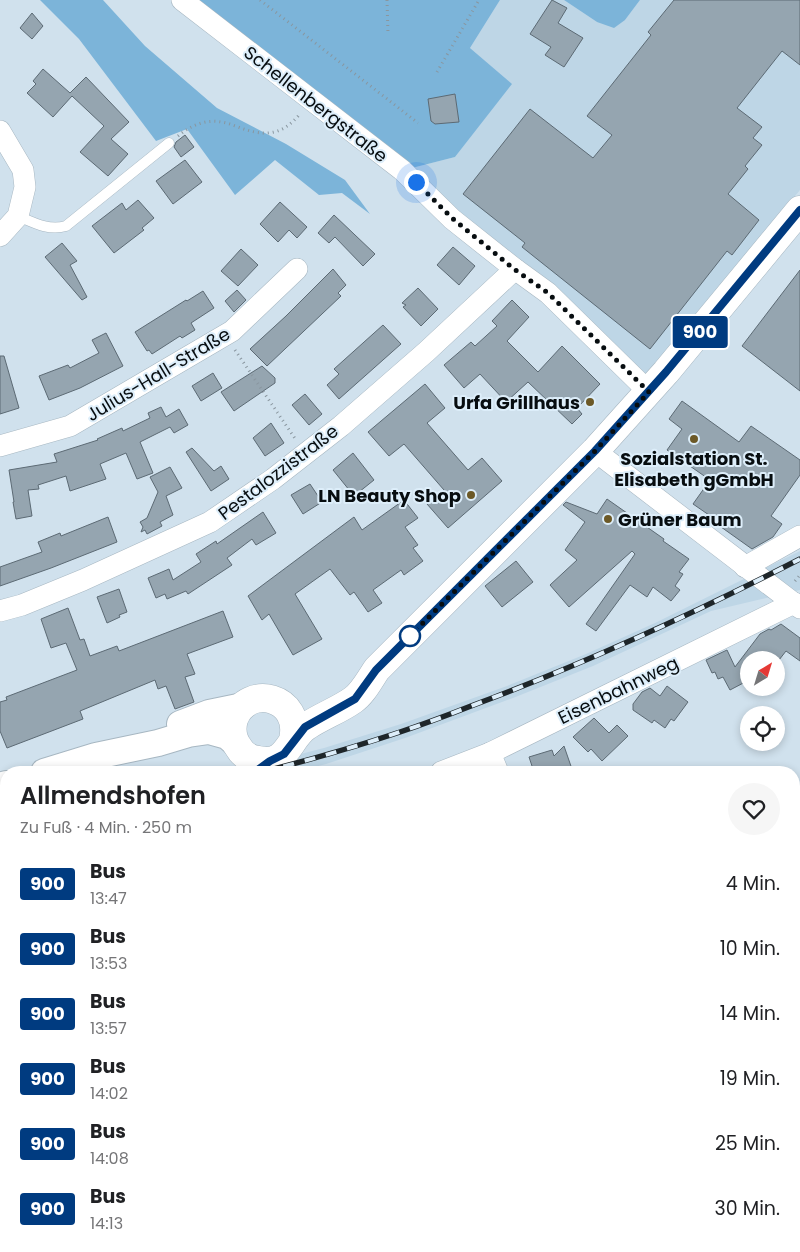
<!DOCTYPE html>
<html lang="de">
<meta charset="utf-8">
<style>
body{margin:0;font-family:Poppins,sans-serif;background:#f6f6f6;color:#202124;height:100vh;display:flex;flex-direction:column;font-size:19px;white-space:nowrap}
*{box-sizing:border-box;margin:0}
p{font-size:16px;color:#757577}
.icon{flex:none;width:28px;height:28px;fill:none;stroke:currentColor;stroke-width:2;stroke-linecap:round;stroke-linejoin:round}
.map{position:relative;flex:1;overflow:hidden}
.drawer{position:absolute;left:0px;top:766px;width:800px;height:486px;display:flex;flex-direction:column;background:#fff;border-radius:20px 20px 0 0;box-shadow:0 2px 8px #0003}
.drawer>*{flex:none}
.badge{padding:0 10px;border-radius:4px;font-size:18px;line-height:32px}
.needle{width:32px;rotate:38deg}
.tools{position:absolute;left:740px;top:651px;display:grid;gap:10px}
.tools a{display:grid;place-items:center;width:45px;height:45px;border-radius:50%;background:#fff;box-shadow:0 2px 8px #0003;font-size:25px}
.you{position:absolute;width:25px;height:25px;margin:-12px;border:4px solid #fff;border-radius:50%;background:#1a73e8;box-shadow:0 0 0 8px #1a73e833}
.map>.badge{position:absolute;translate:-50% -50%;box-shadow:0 0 0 2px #fff}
.round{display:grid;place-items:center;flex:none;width:52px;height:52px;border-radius:26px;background:#f6f6f6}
.overview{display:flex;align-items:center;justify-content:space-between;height:85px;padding:0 20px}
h1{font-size:24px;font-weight:600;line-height:38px}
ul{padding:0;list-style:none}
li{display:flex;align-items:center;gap:15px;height:65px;padding:0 20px}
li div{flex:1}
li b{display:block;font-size:19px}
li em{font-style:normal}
li .badge{min-width:55px;font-weight:700;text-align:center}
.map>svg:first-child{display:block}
.built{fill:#bed6e6}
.green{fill:#7cb4d9}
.water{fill:#4e93be;stroke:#396b8a}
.building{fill:#95a5b0;stroke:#5c6a74}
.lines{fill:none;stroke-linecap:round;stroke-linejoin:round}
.service-casing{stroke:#a7b7c2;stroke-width:11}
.minor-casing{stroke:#a7b7c2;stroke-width:22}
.tertiary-casing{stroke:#a7b7c2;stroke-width:28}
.secondary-casing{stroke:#a7b7c2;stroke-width:29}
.path{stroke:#89969f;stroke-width:3;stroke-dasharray:1 4;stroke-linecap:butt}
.service{stroke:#fff;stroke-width:10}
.minor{stroke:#fff;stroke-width:21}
.tertiary{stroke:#fff;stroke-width:26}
.secondary{stroke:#fff;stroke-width:28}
.rail-casing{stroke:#1e262a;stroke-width:5.5}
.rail{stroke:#ddeefa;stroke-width:4;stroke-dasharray:11;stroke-linecap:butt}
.line-casing{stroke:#fff;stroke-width:11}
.line{stroke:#003b80;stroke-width:8}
.walk{stroke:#070d10;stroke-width:5;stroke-dasharray:0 9}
.poi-dot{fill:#6c5927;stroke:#ddeefa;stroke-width:2}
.stop-dot{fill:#fff;stroke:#003b80;stroke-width:2.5}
.labels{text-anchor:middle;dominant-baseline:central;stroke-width:4;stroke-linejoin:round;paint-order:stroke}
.street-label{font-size:18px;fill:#070d10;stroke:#ddeefa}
.poi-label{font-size:18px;font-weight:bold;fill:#070d10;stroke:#ddeefa;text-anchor:end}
</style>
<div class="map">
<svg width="800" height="1252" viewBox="0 0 800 1252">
<rect width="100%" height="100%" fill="#d0e1ed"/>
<g class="built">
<polygon points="500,0 564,0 597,22 625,20 640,0 800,0 800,190 644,380 408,169 455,157 511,84 470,48"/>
<polygon points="800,551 800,590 711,611 593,666 513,698 405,738 326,764 295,772 231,772 324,748 401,724 507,686 586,654 655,623"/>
<polygon points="0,870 6,902 6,937 0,941"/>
<polygon points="0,1192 6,1208 6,1246 21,1246 23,1252 0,1252"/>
</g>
<g class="green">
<polygon points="40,0 103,0 145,46 217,108 286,144 345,180 370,214 342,193 319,195 275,160 235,195 187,129 156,141 79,39"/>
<polygon points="192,0 500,0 470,48 512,84 455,157 408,169"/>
<polygon points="564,0 640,0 625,20 614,28 597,22"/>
</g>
<polygon class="water" points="794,1245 800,1245 800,1252 632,1252 771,1248"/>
<g class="building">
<polygon points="552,0 567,8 558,23 583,38 564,67 545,55 551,47 530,34"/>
<polygon points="674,0 800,0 800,65 782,51 737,108 762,127 753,138 762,145 745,166 748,169 728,194 759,220 732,255 727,251 650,349 522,247 525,243 463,194 530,109 593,158 612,135 587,116 651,35 648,32"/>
<polygon points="32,13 43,26 32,39 20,28"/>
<polygon points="43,69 70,93 86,77 129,122 111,139 128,154 108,176 80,152 104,126 72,96 53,117 27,93 36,84 33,81"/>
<polygon points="455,94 459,122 435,124 431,121 428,99"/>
<polygon points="185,135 194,147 181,157 174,147 176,142"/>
<polygon points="185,160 202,182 173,204 156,181"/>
<polygon points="138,200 154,218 142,228 144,230 114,253 92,226 122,203 126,210"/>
<polygon points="280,202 307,227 297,238 289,230 278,242 260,224"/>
<polygon points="334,215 375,254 363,266 335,237 329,243 318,233"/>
<polygon points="62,243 77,261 70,265 87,297 82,300 45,257"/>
<polygon points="453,247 475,266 459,285 437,265"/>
<polygon points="241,249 258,265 238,286 221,271"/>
<polygon points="333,269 346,285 338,293 341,296 267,366 250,349 286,316"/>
<polygon points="800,270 800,391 742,346"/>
<polygon points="418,288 438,309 421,326 403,307 406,305 402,303"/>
<polygon points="237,290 246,300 234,312 225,301"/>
<polygon points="203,291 214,308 191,323 195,330 182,338 180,336 152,354 149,350 147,351 135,332 186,300 187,301"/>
<polygon points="512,300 529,317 507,341 538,372 562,346 600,384 577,408 582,414 572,424 528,382 506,402 480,374 464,388 444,365 471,342 475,346 497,326 492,321"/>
<polygon points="383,325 401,344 339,399 327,385 339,374 334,369"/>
<polygon points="106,333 123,366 80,388 49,400 39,376 68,365 70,368 99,353 92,340"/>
<polygon points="0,356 4,356 19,408 0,414"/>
<polygon points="262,366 275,378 275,383 234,411 221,392"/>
<polygon points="213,373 222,388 201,401 192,386"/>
<polygon points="425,384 445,408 427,423 468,470 482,458 502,481 448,528 427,504 444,490 404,444 389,456 368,432"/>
<polygon points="305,394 322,414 309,425 292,405"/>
<polygon points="682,401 739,442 751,426 800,460 800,475 771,516 782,524 773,537 752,549 707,517 709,515 693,504 710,480 667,450 682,429 669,419"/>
<polygon points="161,407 166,417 179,409 188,425 174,433 170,427 140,442 153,473 137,479 126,453 100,464 106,479 70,491 66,476 38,485 39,489 28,490 32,516 16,519 13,502 14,502 9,470 57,462 54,454 98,440 97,439 122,428 123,431 150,418 148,413"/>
<polygon points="271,423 284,443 265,456 253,438"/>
<polygon points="192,448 214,471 221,466 229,479 211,491 186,452"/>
<polygon points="353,453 374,480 354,496 333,470"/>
<polygon points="170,467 182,488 166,496 173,515 160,522 162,526 147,534 145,530 141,532 143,527 140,522 147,518 158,492 150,477"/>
<polygon points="310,484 322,502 303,514 291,495"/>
<polygon points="607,499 664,539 663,541 689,559 679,572 683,574 675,586 680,590 671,601 653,587 647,597 630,585 596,631 586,624 635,554 632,551 569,607 550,585 577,560 565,550 585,522 563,505 566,502 597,514"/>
<polygon points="404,500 418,518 405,527 418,545 413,548 423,561 404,575 401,570 373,590 382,603 368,612 354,592 350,595 330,569 295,594 322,639 293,655 269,614 262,620 248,596 354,517 362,530"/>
<polygon points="263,512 276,533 256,545 252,539 227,558 232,565 188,594 186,591 167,599 165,594 156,598 148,578 169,569 173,580 201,562 196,554 216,541 217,544"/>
<polygon points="108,517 117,542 51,568 0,586 0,567 42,552 38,542 60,533 61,536"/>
<polygon points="516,561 533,582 502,607 485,586"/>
<polygon points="119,589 127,612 119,615 120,617 107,623 97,597"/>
<polygon points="68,608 80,640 84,639 90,656 117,646 119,651 223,611 233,637 187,654 195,674 185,677 194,702 175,709 166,686 158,689 155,680 80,711 83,719 7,748 0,731 0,702 7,700 6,697 77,670 66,643 51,648 41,619"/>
<polygon points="781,624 800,638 800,661 786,651 779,660 749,660 749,680 730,690 723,677 718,679 715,672 712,673 706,660 727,650 735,667 760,634 769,629 771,630"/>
<polygon points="667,686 688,702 674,721 671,719 665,728 654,720 652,723 633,710 633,704 642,692 650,688 660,696"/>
<polygon points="594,718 609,733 617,725 628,736 602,761 591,749 588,752 573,737"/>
<polygon points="564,746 573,772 534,772 529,757 552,750 554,756"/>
</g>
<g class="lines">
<g class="service-casing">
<g id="service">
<path d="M18 216C34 223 49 231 66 226L169 143"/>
<polyline points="794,981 800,986"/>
</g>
</g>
<g class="minor-casing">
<g id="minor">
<polyline points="182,0 402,170 452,219 515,269 548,293 649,392"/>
<polyline points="0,131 23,170 25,187 18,216 0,236"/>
<polyline points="0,446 70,426 232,331 297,269"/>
<polyline points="595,451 800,608"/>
<polyline points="745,567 800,536"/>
<polyline points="0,611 22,605 83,580 210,522 273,479 341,426 426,352 515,269"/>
<polyline points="490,753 498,772"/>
<polyline points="441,772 490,753 794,603"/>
<polyline points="794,1208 800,1206"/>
<polyline points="222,1252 239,1246"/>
</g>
</g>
<g class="tertiary-casing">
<g id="tertiary">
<polyline points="180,724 209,713 243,706"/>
<polyline points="44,772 96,756 158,743 188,734 209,731 227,736 235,743"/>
<polyline points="0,786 6,784"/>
</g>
</g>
<g class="secondary-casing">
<g id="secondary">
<path d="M293 740C303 696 247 683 234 719 231 729 233 740 239 748 243 755 250 759 258 760 288 767 288 738 307 726 322 716 339 710 353 700 363 693 370 679 377 669L595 451 666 372 800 210"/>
<polyline points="0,968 6,963"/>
<polyline points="0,996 6,987"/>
<polyline points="0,1044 6,1064"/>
<polyline points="0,1079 6,1088"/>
<polyline points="84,1246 86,1252"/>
</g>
</g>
<g class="path">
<polyline points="260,0 418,123"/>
<polyline points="387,0 388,34"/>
<polyline points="437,72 479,0"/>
<path d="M178 136C190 126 205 119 221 122 230 123 239 128 247 130 269 137 285 132 299 115"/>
<polyline points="235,350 296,440"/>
<polyline points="795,581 800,575"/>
</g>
<use href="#service" class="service"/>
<use href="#minor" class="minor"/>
<use href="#tertiary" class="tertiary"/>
<use href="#secondary" class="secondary"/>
<g class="rail-casing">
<g id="rail">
<path d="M262 772C309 760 355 747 400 732 424 724 448 715 471 706 584 664 693 614 800 559"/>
<polyline points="0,836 6,834"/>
</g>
</g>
<use href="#rail" class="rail"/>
</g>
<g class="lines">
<g class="line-casing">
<polyline id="line" points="255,772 270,761 284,754 305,727 355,699 376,670 595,451 666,372 800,210"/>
</g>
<use href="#line" class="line"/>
<polyline class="walk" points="410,636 595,451 649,392 548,293 514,269 452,218 416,182"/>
</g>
<g class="poi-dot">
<circle cx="590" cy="402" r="5"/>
<circle cx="694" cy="439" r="5"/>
<circle cx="471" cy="495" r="5"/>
<circle cx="608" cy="519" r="5"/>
</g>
<circle class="stop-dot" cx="410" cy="636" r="10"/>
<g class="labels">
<g class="street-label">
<text transform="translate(316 104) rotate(38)">Schellenbergstraße</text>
<text transform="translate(158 374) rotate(-31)">Julius-Hall-Straße</text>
<text transform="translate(278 472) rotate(-37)">Pestalozzistraße</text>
<text transform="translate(618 690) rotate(-26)">Eisenbahnweg</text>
</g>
<g class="poi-label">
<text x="580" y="402">Urfa Grillhaus</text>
<text x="694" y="458" text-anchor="middle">Sozialstation St.<tspan x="694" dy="21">Elisabeth gGmbH</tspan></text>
<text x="461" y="495">LN Beauty Shop</text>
<text x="618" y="519" text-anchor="start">Grüner Baum</text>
</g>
</g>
</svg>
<div class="tools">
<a><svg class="needle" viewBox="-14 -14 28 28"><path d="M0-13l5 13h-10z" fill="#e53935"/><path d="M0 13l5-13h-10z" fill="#757577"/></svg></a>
<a><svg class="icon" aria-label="locate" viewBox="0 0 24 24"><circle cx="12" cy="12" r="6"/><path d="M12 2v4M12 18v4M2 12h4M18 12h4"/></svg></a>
</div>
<div class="you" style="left:416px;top:182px"></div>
<b class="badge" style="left:700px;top:332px;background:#003b80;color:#fff">900</b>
<section class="drawer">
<div class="overview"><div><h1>Allmendshofen</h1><p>Zu Fuß · 4 Min. · 250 m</p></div><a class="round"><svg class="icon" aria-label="heart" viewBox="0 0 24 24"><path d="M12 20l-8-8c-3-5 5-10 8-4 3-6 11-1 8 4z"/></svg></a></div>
<ul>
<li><span class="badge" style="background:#003b80;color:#fff">900</span><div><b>Bus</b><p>13:47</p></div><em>4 Min.</em></li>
<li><span class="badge" style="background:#003b80;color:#fff">900</span><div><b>Bus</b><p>13:53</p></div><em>10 Min.</em></li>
<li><span class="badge" style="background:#003b80;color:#fff">900</span><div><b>Bus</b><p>13:57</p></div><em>14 Min.</em></li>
<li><span class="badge" style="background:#003b80;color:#fff">900</span><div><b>Bus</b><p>14:02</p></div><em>19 Min.</em></li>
<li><span class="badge" style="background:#003b80;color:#fff">900</span><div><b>Bus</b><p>14:08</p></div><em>25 Min.</em></li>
<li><span class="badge" style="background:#003b80;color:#fff">900</span><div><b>Bus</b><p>14:13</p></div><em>30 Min.</em></li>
</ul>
</section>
</div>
